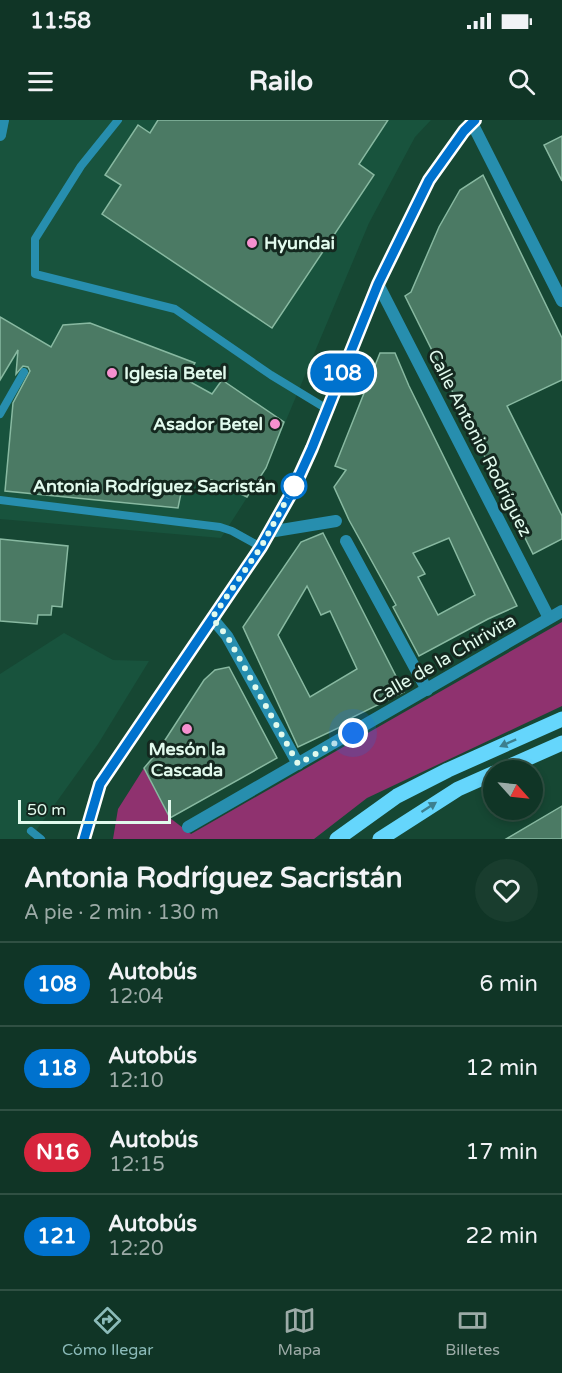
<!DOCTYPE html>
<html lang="es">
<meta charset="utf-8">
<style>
body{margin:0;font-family:"Varela Round",sans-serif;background:#193d2e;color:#f1f3f6;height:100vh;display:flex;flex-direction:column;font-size:22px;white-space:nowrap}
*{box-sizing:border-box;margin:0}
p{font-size:20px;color:#9caba7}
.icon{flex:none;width:33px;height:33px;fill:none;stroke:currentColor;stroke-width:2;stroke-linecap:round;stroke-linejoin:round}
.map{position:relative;height:719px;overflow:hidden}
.panel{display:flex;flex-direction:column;background:#103526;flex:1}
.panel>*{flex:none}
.badge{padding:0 12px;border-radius:20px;font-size:21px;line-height:39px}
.needle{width:39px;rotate:117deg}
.controls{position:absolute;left:483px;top:640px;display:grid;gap:12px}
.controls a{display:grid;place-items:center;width:60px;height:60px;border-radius:50%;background:#103526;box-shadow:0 3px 9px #0003,0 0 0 2px #305043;font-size:30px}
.scale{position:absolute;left:18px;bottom:15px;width:153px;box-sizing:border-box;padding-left:6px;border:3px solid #e1faed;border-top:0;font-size:16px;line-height:21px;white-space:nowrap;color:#e1faed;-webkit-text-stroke:4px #14281f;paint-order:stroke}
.you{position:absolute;width:30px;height:30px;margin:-15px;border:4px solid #fff;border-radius:50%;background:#1a73e8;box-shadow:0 0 0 9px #1a73e833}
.map>.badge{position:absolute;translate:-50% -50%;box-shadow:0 0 0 3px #fff}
.round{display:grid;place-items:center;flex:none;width:63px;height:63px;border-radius:32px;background:#193d2e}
.headline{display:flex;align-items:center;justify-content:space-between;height:102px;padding:0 24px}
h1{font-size:28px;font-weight:700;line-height:45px}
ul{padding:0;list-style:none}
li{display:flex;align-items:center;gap:18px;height:84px;padding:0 24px;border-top:2px solid #305043}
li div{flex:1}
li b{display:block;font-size:22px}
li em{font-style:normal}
li .badge{min-width:66px;font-weight:700;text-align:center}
.status{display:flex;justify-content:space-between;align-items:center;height:42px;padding:0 30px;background:#103526;direction:ltr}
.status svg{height:16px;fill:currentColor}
header{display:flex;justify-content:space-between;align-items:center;height:78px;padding:0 24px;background:#103526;font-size:27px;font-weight:700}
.menu{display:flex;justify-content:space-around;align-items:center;height:84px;border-top:2px solid #305043;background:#103526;font-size:16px;color:#9caba7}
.menu a{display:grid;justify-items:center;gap:3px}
.menu .selected{color:#8bbbb9}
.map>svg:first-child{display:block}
.built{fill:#18533d}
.green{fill:#8f326f}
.building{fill:#4b7a64;stroke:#88b9a1;stroke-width:1.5;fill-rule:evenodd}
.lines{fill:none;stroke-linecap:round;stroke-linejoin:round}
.lane{stroke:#278eae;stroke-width:8}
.street{stroke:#278eae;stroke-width:12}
.secondary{stroke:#35b8e0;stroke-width:12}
.primary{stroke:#65d6fc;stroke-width:15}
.oneway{fill:#3c7f8e}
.line-casing{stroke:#fff;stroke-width:14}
.line{stroke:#0072ce;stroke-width:9}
.walk{stroke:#e1faed;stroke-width:6;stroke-dasharray:0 10.8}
.poi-dot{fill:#f690cf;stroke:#14281f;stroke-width:2}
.stop-dot{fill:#fff;stroke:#0072ce;stroke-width:3}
.labels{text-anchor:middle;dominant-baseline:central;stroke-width:6;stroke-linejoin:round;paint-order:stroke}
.poi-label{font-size:18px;font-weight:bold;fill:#e1faed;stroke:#14281f;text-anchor:start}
.street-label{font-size:18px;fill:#e1faed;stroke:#14281f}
.stop-label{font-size:18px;font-weight:bold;fill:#e1faed;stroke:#14281f;text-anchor:end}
</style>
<div class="status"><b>11:58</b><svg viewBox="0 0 49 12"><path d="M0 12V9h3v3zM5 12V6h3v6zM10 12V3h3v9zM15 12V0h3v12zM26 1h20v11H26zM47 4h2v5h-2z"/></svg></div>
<header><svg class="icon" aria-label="menu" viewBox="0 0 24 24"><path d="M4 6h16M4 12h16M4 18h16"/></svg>Railo<svg class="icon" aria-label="search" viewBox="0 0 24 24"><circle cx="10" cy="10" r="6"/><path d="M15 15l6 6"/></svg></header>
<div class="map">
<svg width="562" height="719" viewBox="0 0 562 719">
<rect width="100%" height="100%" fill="#164733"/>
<g class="built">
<polygon points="0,0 431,0 415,17 369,103 266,348 221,418 0,399"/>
<polygon points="64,513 113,540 149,541 98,624 30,719 0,719 0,554"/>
</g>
<polygon class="green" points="562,502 562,586 367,678 314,719 113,719 118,689 144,648 170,698 191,714"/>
<g class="building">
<polygon points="158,0 388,0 359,44 374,55 272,208 102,94 121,65 105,55 138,5 150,13"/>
<polygon points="562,16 562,61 544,25"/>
<polygon points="483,55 562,218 562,260 507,286 562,396 562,419 533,434 405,176 411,172 439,107 460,70"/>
<polygon points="0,197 51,227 63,205 90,203 195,243 185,259 212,274 222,260 284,302 266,348 247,377 212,360 182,368 178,388 5,371 13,283 30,251 28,247 23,246 16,254 18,230 0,260"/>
<path d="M380 233H395L409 266 517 486 488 499 419 536 393 487 396 485 349 400 334 367 346 350 335 346ZM449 418 475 475 438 495 418 457 425 454 413 433Z"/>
<path d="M323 413 404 572 349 599 351 602 298 627 243 507 301 422ZM307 466 321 495 330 491 357 549 310 577 278 515Z"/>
<polygon points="0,419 68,426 62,487 52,486 51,495 38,495 37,504 0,501"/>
<polygon points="229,547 277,638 170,698 144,648 156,634 204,560 215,550"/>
<polygon points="562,686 562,719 506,719"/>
</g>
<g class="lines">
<g class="lane">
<polyline points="118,0 81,46 35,119 35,154 175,189 271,255 327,289"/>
<polyline points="0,294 24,252"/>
<polyline points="0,380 220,407 232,411 261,427"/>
<polyline points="31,711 41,719"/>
</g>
<g class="street">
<polyline points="472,3 562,181"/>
<polyline points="0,15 3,0"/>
<polyline points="378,164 549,498"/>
<polyline points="269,412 336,401"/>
<polyline points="346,421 427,570"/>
<polyline points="212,498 227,516 298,644"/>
<polyline points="188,707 562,491"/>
</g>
<polyline class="secondary" points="84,719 100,664 261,427 292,372 312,328 378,164 429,60 464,11 475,0"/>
<g class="primary">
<polyline points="499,651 562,623"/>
<polyline points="337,719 397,676 448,650 562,599"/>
<polyline points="380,719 458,669 494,653"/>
</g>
</g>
<defs><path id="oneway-solid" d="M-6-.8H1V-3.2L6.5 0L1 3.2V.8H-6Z" transform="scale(1.5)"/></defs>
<g class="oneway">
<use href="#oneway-solid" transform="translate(508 623) rotate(156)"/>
<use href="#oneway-solid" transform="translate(429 687) rotate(-33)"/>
</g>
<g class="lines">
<g class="line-casing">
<polyline id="line" points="84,719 100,664 261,427 292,372 312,328 378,164 429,60 464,11 475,0"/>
</g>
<use href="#line" class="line"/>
<polyline class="walk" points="294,366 261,427 212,498 227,516 298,644 353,613"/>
</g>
<g class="poi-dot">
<circle cx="252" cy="123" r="6"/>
<circle cx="112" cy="253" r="6"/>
<circle cx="275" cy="304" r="6"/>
<circle cx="187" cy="609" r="6"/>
</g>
<circle class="stop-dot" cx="294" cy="366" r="12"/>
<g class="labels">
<g class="poi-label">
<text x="264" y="123">Hyundai</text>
<text x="124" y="253">Iglesia Betel</text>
<text x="263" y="304" text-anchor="end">Asador Betel</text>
<text x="187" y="629" text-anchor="middle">Mesón la<tspan x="187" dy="21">Cascada</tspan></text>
</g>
<g class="street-label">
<text transform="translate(480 323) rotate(63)">Calle Antonio Rodríguez</text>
<text transform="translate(444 539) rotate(-30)">Calle de la Chirivita</text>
</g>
<g class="stop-label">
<text x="276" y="366">Antonia Rodríguez Sacristán</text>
</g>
</g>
</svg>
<div class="controls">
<a><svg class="needle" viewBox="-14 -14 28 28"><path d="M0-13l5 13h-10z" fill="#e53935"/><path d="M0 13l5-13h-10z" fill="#9caba7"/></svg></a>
</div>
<div class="scale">50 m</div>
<div class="you" style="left:353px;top:613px"></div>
<b class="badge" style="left:342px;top:253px;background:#0072ce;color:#fff">108</b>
</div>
<section class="panel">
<div class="headline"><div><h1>Antonia Rodríguez Sacristán</h1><p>A pie · 2 min · 130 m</p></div><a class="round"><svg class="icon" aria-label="heart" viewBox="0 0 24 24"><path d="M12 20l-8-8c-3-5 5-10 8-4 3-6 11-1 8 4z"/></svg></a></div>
<ul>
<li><span class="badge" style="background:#0072ce;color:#fff">108</span><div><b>Autobús</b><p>12:04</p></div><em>6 min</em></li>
<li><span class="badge" style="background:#0072ce;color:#fff">118</span><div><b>Autobús</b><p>12:10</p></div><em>12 min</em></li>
<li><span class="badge" style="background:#d7263d;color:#fff">N16</span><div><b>Autobús</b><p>12:15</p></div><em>17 min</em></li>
<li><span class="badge" style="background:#0072ce;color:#fff">121</span><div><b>Autobús</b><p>12:20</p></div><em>22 min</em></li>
</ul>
</section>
<nav class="menu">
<a class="selected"><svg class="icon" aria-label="directions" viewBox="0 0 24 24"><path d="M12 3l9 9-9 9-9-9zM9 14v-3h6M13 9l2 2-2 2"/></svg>Cómo llegar</a>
<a><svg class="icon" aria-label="map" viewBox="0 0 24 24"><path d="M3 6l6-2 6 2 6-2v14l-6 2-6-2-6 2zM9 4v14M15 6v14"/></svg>Mapa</a>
<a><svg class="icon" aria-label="tickets" viewBox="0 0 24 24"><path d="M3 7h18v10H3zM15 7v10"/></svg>Billetes</a>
</nav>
